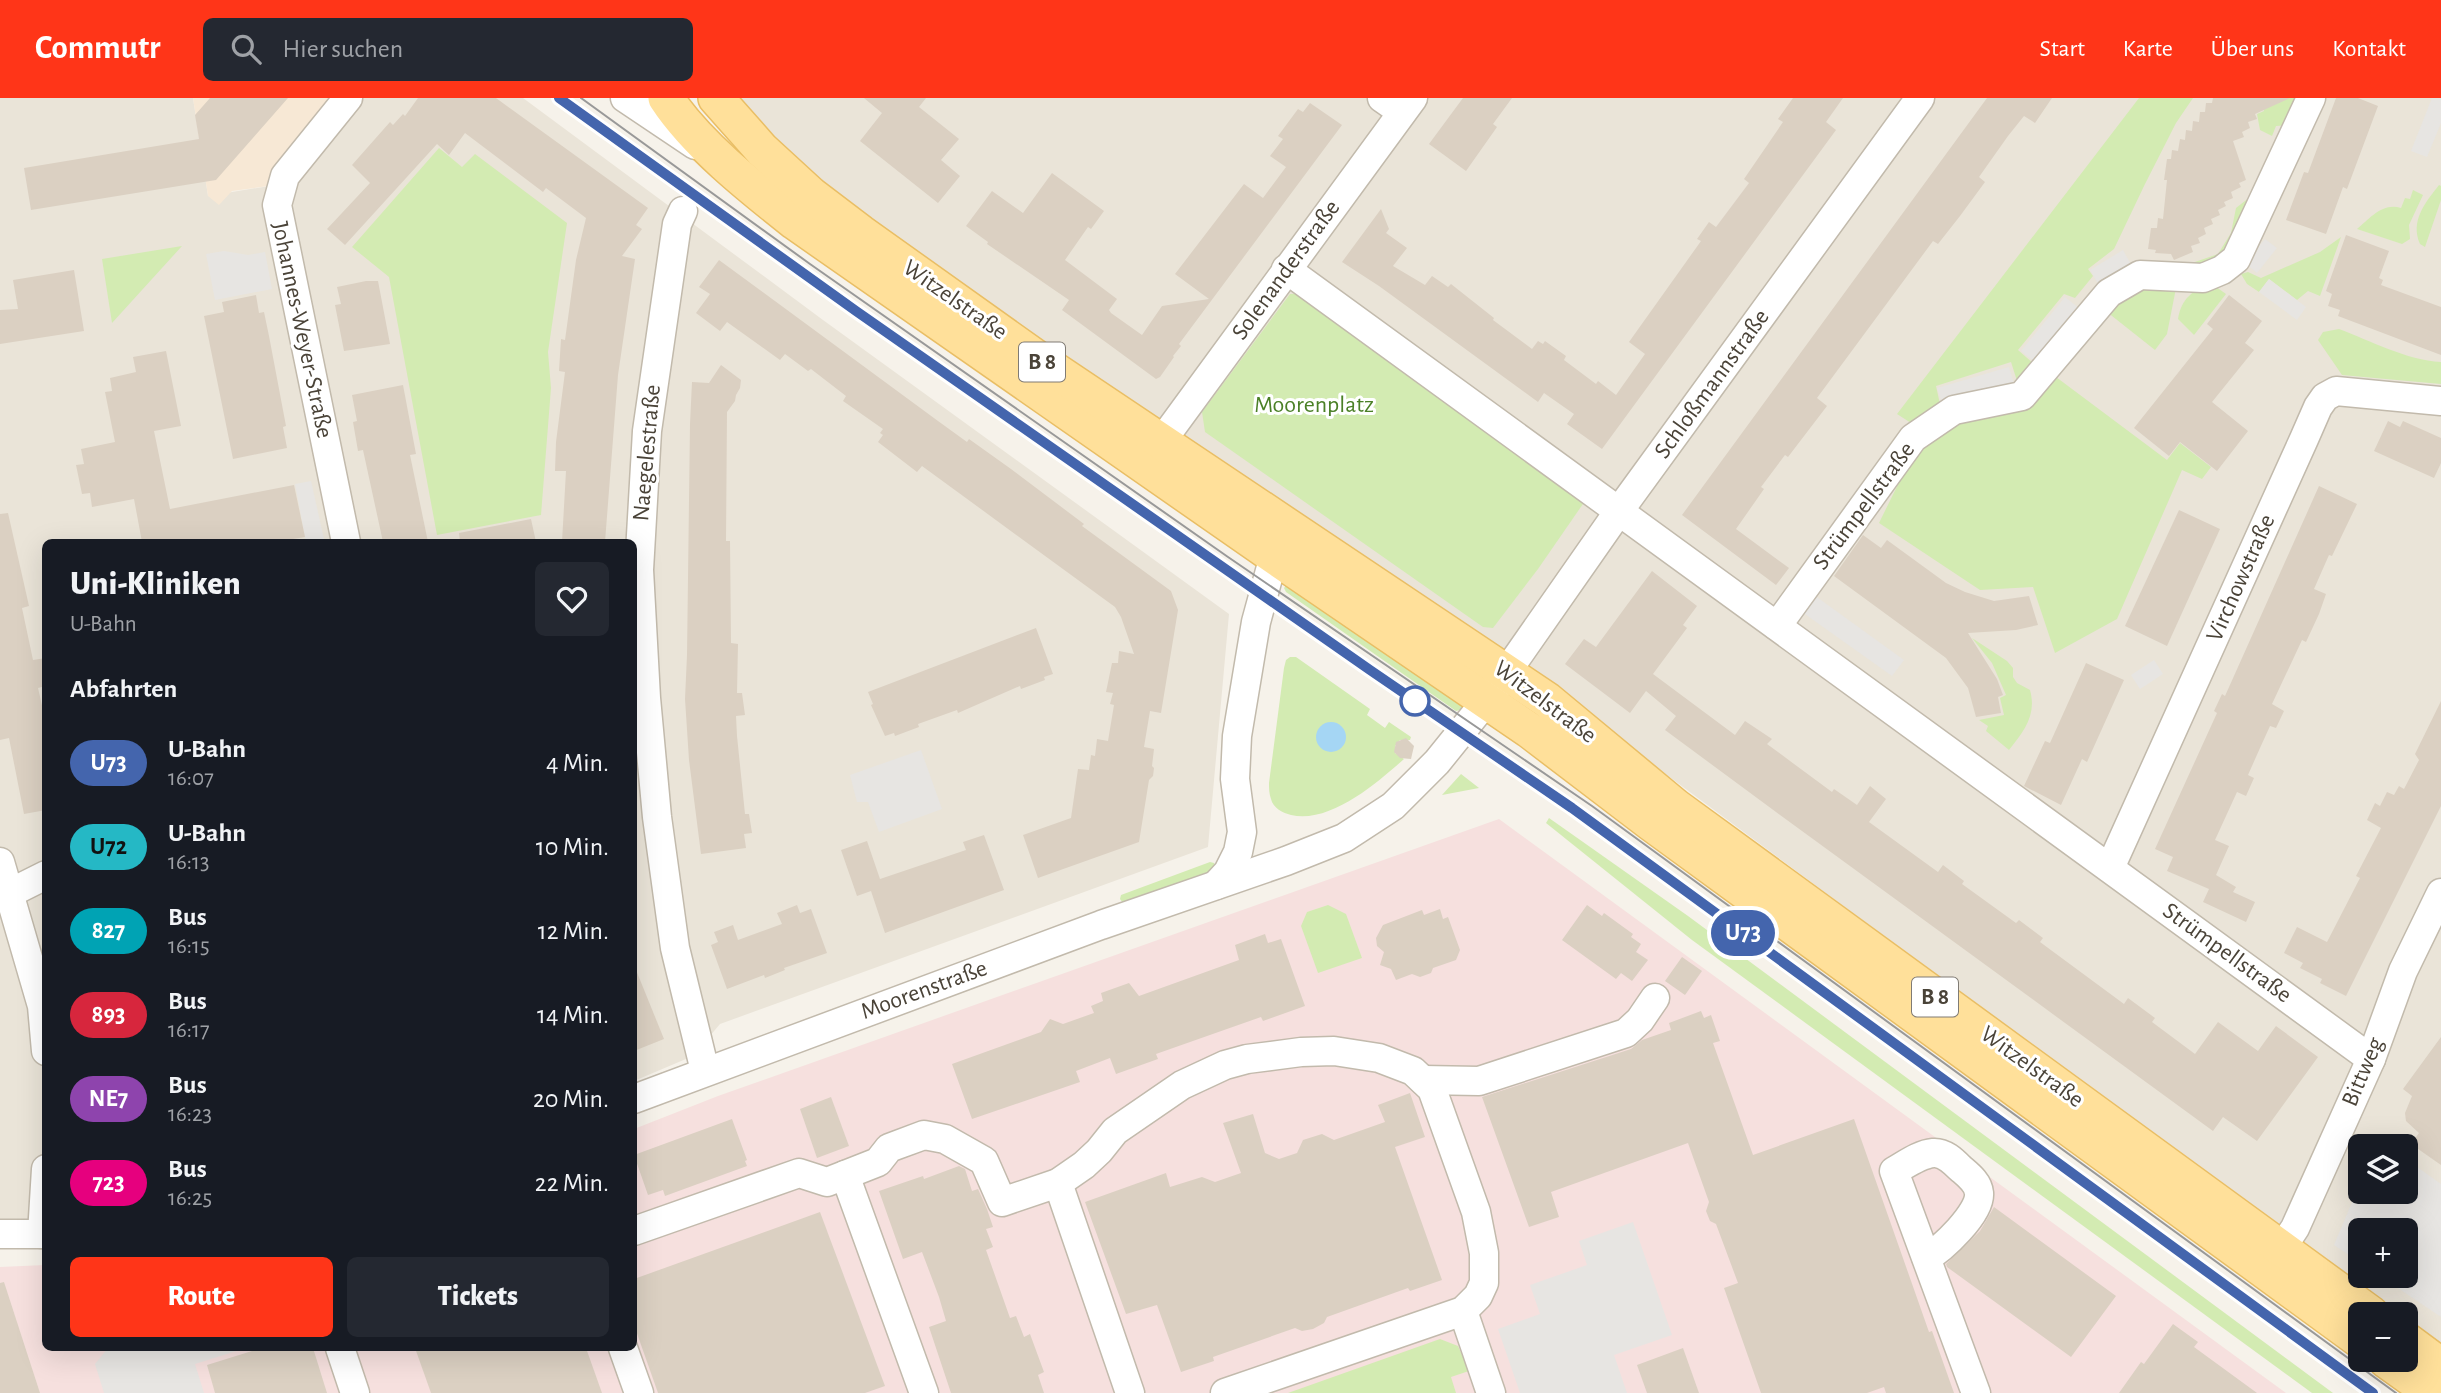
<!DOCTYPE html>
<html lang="de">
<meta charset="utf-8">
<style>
body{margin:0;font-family:"Alegreya Sans",sans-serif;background:#242831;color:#f1f3f6;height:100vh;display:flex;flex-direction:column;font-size:26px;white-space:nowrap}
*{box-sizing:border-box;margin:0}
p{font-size:23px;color:#9ea1a6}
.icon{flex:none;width:38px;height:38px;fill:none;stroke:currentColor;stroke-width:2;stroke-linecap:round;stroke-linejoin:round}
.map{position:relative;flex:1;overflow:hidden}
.details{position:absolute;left:42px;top:441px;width:595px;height:812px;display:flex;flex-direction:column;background:#171b24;border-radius:10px;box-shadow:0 7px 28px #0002}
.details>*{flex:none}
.badge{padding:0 14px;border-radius:23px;font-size:24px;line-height:46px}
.tools{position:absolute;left:2348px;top:1036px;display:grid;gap:14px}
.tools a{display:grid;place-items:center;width:70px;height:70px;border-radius:10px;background:#171b24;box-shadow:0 7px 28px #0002;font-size:35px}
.map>.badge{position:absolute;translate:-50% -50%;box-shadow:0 0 0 4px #fff}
h2{padding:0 28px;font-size:26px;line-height:63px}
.round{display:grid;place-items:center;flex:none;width:74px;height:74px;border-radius:10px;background:#242831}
.overview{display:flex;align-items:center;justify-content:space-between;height:119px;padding:0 28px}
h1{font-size:33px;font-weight:800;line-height:52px}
.primary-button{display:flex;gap:14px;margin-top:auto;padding:14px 28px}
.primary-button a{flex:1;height:80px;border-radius:10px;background:#ff3518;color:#fff;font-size:28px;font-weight:800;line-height:80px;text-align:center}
.primary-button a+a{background:#242831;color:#f1f3f6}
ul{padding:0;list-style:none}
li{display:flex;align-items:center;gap:21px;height:84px;padding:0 28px}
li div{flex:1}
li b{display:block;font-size:26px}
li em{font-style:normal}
li .badge{min-width:77px;font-weight:700;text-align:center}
header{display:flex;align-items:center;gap:42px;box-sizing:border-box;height:98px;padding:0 35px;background:#ff3518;color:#fff}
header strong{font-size:33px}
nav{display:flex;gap:38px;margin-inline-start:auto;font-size:24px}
.search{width:490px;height:63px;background:#242831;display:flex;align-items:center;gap:18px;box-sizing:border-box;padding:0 24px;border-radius:10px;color:#9ea1a6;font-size:26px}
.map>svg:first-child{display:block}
.residential{fill:#eae4d8;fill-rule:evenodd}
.commercial{fill:#f7e8d5}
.medical{fill:#f6e0de}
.green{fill:#d3ebb2}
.parking{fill:#e7e5e2}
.water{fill:#a5d6f4}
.building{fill:#dbd0c2}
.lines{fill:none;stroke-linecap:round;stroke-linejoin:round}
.minor-casing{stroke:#c2baac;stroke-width:31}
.major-casing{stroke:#e9be65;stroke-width:38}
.minor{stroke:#fff;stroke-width:28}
.major{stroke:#ffe09a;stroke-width:35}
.tram{stroke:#999;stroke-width:2}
.line-casing{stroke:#fff;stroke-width:16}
.line{stroke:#4465ad;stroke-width:10}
.stop-dot{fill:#fff;stroke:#4465ad;stroke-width:3.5}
.labels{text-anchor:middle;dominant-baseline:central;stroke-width:6;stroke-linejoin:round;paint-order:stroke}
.shield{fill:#fff;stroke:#807b74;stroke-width:2}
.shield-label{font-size:23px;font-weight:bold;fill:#4a4338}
.street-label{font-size:24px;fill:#4a4338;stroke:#fff}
.park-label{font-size:24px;fill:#4b8027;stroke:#fff}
</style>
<header>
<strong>Commutr</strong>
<div class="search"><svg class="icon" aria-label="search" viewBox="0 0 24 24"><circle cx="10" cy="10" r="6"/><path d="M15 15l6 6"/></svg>Hier suchen</div>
<nav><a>Start</a><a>Karte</a><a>Über uns</a><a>Kontakt</a></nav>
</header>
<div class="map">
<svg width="2441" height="1295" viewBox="0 0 2441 1295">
<rect width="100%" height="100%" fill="#f6f2ea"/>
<g class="residential">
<polygon points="0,0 193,0 208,98 275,87 347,0 523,0 823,222 1229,516 1208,749 720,926 693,958 634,983 634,444 46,444 45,1125 0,1127"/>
<path d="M738 0H2441V1251L2406 1225V1216H2394L1536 580 896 145 790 61ZM2361 1048H2406V1094H2361ZM2361 1132H2406V1178H2361Z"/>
</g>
<polygon class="commercial" points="193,0 347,0 275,87 232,93 219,107 208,98"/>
<polygon class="medical" points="1499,721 2286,1295 0,1295 0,1169 45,1167 46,1250 634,1250 634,1031 718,998"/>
<g class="green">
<polygon points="2139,0 2193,0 2176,25 2145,86 2114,151 2088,171 2093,178 2075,200 2064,196 2018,252 2035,267 2018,286 2011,264 1936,288 1940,306 1911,325 1897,316"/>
<polygon points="2270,0 2303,0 2290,27 2276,28 2272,38 2260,32 2257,16 2264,13 2263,7"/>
<polygon points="439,50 462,69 475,56 567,125 548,254 551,290 541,417 437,437 389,179 352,149"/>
<path d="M2439 87 2441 88V102L2425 149 2420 146C2410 123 2425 105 2439 87Z"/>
<path d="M2413 92 2423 97 2409 127 2410 141 2402 146 2357 131C2370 120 2383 104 2401 110L2405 100 2410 101Z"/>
<polygon points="2250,99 2222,160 2194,172 2192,165 2218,156 2231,135 2236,110"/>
<polygon points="2341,139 2320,198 2308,193 2297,202 2269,181 2259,194 2247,186 2241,176 2248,174 2261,180 2320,154"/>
<polygon points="182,148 112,225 102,161"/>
<path d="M2212 186 2226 196 2194 237 2178 221C2181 201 2193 191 2212 186Z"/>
<polygon points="2176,190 2167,236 2155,252 2107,214 2131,191"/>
<polygon points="1307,195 1585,403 1538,471 1493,530 1483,529 1205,334 1202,314 1290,196"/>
<path d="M2339 231C2371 243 2406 262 2441 264V286L2342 277 2318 242 2323 234Z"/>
<polygon points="2052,276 2167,362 2180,345 2211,369 2202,381 2182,372 2117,521 2055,555 2033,489 1980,492 1879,425 1917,348 1963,316"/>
<polygon points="1292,480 1466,602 1460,612 1456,613 1286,494 1284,490"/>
<path d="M1972 540 2007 563 2013 570V579L2017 585 2030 592C2037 617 2024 633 2009 652L1986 633 1988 628 1979 622 2004 617 2000 600 2006 597 1992 565Z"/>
<path d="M1290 559H1296L1370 611 1367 617 1385 630 1389 624 1411 639 1410 642H1400L1395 648V655L1404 661C1377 685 1330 726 1291 717 1283 715 1273 710 1271 701 1269 696 1269 690 1269 685L1284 570 1286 562Z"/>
<polygon points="1461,676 1479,690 1442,697"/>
<polygon points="1549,720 1688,818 2333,1295 2312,1295 1692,842 1546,725"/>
<polygon points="1210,764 1214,765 1216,769 1212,773 1130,804 1123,805 1120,801 1121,797"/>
<polygon points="1328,807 1346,816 1362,860 1318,875 1301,828 1307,814"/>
<polygon points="1440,1241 1458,1248 1469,1273 1451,1279 1456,1295 1288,1295"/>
</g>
<g class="parking">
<polygon points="2432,0 2441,0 2441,25 2427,59 2411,53"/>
<polygon points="2265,141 2277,150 2257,175 2245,165"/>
<polygon points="2123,152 2133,170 2100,189 2090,172"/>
<polygon points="224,153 248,157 265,154 272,191 215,202 206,156"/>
<polygon points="2269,181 2306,209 2297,222 2259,194"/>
<polygon points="2065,199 2080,211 2036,265 2021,253"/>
<polygon points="2009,269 2014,286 1943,308 1937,290"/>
<polygon points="311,383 324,441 306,444 295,386"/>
<polygon points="1814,497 1904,562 1892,578 1802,514"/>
<polygon points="2154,562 2163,576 2140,591 2131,577"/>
<polygon points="921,652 942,711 879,734 868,704 857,704 850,677"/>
<polygon points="2406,1061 2441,1086 2441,1219 2380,1178 2406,1178 2406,1132 2361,1132 2361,1165 2334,1147 2361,1083 2361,1094 2406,1094"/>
<polygon points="1633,1124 1672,1237 1614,1257 1627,1295 1520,1295 1498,1231 1540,1216 1530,1187 1587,1167 1579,1143"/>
<polygon points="108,1250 246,1250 195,1266 204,1295 104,1295 95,1266"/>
</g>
<circle class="water" cx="1331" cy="639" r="15"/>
<g class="building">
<polygon points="210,0 288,0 216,82 31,112 24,70 199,41 195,17"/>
<polygon points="418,0 496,0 648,110 636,127 642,131 622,158 635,161 618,277 605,444 562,444 566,373 555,373 556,344 565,274 559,273 561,241 565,242 576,162 586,120 546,90 543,94 465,35 449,57 437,46 345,147 327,131 370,85 352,67 390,24 393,27 403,16 405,18"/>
<polygon points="864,0 926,0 919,9 959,41 941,62 960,78 938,105 860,43 882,15"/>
<polygon points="1463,0 1512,0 1493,26 1497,29 1466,73 1429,46"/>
<polygon points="1793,0 1843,0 1826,24 1836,32 1602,351 1567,326 1574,316 1544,295 1538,304 1379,188 1342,164 1381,111 1389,131 1386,135 1407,150 1393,168 1425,187 1432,178 1448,189 1451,186 1494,220 1493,222 1532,251 1538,243 1543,246 1545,243 1566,258 1564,262 1596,286 1598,283 1616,297 1645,256 1629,244 1701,143 1697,141 1709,124 1716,129 1749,85 1744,81 1783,24 1778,21"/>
<polygon points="1987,0 2052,0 2035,25 2024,18 2008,38 1979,79 1985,84 1960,118 1938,146 1933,143 1817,300 1827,308 1788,359 1785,357 1761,389 1764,391 1736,431 1789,470 1776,487 1682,417"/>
<polygon points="2213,0 2290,0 2255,16 2257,21 2248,24 2250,30 2242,34 2244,39 2233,43 2246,82 2239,85 2241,89 2231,94 2233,100 2224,104 2226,108 2218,112 2220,117 2211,121 2213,126 2204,130 2206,136 2198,140 2200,145 2191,148 2193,154 2174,162 2171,156 2155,155 2156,152 2148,151 2151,130 2157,130 2158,120 2163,121 2167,82 2164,82 2167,61 2171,61 2172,52 2178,53 2180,41 2185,42 2186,32 2192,33 2193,23 2199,24 2200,14 2205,14 2206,5 2212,5"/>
<polygon points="2336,0 2358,0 2378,8 2347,91 2343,89 2326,136 2286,122 2304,74 2308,75"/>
<polygon points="1310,5 1342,27 1179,246 1181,248 1173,258 1174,259 1160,279 1156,281 1062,212 1069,202 987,146 988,144 966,128 992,93 1023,115 1052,75 1104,113 1091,131 1088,129 1065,162 1117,201 1109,212 1111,215 1142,237 1162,208 1209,201 1175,176 1244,86 1263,100 1286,69 1270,58 1283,41 1278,38 1298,11 1303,14"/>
<polygon points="2346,137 2389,153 2379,180 2383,182 2381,187 2441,209 2441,257 2338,218 2340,212 2328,208 2332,196 2326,193"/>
<polygon points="719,162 938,323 967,344 969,341 1011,371 1084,426 1082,428 1171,493 1178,512 1161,615 1150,613 1144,649 1154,651 1152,668 1154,670 1153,678 1149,682 1139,744 1038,780 1023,737 1071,720 1078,671 1089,672 1091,657 1095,658 1097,641 1108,643 1114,607 1110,606 1113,595 1106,594 1112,565 1118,565 1119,553 1134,556 1121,519 1115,509 922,368 917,374 878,344 883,337 880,335 883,331 843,303 846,298 811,271 808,273 785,256 780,262 727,224 720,233 696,215 710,196 699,189"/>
<polygon points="74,172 84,233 0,246 0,212 18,211 13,182"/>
<polygon points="366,183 378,183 390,246 344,253 335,207 341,206 337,189"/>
<polygon points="256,197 259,215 264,214 269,238 286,328 283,329 287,350 233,361 204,218 224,214 222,204"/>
<polygon points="2229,197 2262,223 2245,245 2254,252 2212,304 2248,333 2217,373 2180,344 2169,358 2134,330 2213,231 2207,226"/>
<polygon points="166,253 181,328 154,333 170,411 294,387 305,439 275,444 142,444 134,401 92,409 90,395 82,396 76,367 84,366 81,351 115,344 105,294 112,293 110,280 136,274 133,259"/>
<polygon points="721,267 741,282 740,290 736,297 735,303 727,314 726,443 730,443 731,545 738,546 737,595 742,595 745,617 736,618 737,638 745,716 749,716 752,735 744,736 746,750 701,756 689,662 685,601 687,557 690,326 692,284 709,285"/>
<polygon points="403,287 416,356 410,357 428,444 383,444 363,352 358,353 353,324 357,323 352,297"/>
<polygon points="2388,323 2400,329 2403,323 2441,340 2441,365 2434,380 2374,353"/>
<polygon points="2319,388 2357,406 2332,458 2329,457 2314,491 2326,496 2319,516 2306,544 2302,542 2272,606 2284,613 2276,630 2270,628 2260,650 2248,677 2254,680 2246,698 2237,694 2215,742 2229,748 2216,777 2236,789 2233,794 2255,804 2246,824 2203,804 2209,791 2167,773 2173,759 2155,751 2217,615 2214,613 2222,596 2225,598"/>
<polygon points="2179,412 2220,431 2167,548 2125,528"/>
<polygon points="8,415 29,508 22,510 33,562 46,560 46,588 38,590 46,625 46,712 24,716 9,640 0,642 0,416"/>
<polygon points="531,421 536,444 460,444 459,435"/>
<polygon points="1863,437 1881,450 1887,442 1946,485 1965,494 1994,503 2029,498 2038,527 2016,532 1968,535 1997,581 2003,597 1998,599 2001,615 1976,619 1968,590 1946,560 1834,478"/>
<polygon points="1652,473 1697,508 1683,527 1687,530 1653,576 1735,637 1745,623 1772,641 1767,646 1832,694 1834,691 1857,707 1870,688 1886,701 1869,724 1938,774 1943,767 1964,783 1962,786 2016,825 2019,822 2043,840 2040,844 2124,906 2128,900 2155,920 2152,924 2195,956 2218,924 2258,953 2276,928 2318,959 2257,1043 2223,1019 2213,1033 1776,714 1665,632 1676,618 1646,593 1630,615 1565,566 1584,541 1596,549"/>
<polygon points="1036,530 1053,576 1044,579 1045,582 1021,591 1020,588 958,615 957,612 918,626 919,629 895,638 894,635 885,638 871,607 873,606 868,594"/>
<polygon points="2086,565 2124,582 2087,664 2082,661 2061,707 2024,688 2045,643 2050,645"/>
<polygon points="2441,603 2441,708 2346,898 2320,885 2322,881 2300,870 2303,865 2284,855 2297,829 2327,844 2360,780 2356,778 2381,730 2367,722 2375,705 2380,708 2387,694 2394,697 2399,688 2404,691 2419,662 2415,656"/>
<polygon points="1406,640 1414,648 1411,661 1400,660 1394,654 1396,644"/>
<polygon points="984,737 1004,792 885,835 871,793 857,798 841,752 867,743 880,781 966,752 963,744"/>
<polygon points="797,807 800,815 811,811 827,855 784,870 785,872 765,880 764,877 727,891 711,847 718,844 714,834 733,827 738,842 782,826 777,815"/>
<polygon points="1587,807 1602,818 1604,815 1633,836 1631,839 1641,846 1636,854 1648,862 1632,883 1621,875 1616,881 1562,842"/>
<polygon points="1440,811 1443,821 1448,819 1460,852 1456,862 1433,870 1431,875 1420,879 1412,876 1396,882 1391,871 1380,867 1384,854 1377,848 1376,840 1383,827 1422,812 1424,817"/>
<polygon points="1265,836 1268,845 1281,841 1305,908 1263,923 1261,919 1156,956 1158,961 1116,976 1110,960 1076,973 1080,984 972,1021 952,966 1041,934 1050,921 1063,926 1094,915 1091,908 1103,903 1101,895 1129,885 1139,898 1239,862 1235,847"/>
<polygon points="1682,859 1702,873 1685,897 1665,883"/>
<polygon points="634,867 664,941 634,953"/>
<polygon points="1701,913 1704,920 1711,917 1720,943 1713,945 1753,1057 1854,1021 1929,1234 1932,1233 1954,1295 1886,1295 1884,1289 1867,1295 1761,1295 1724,1190 1738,1185 1716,1126 1710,1123 1706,1113 1709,1104 1688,1045 1551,1094 1559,1119 1529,1129 1482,999 1631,951 1642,942 1671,932 1669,925"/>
<polygon points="2441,939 2441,1067 2411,1046 2419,1035 2406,1023 2405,1015 2412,998 2403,991"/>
<polygon points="1410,995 1425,1039 1395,1049 1442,1182 1410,1193 1408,1190 1327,1219 1324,1225 1313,1231 1302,1233 1295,1230 1213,1259 1214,1263 1181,1274 1157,1207 1126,1216 1085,1104 1166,1075 1170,1089 1202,1079 1215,1084 1241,1075 1223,1025 1253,1016 1265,1055 1279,1061 1297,1055 1303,1042 1322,1036 1334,1042 1385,1024 1378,1007"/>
<polygon points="831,999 849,1048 817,1060 800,1011"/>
<polygon points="732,1021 747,1062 745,1063 747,1068 665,1098 663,1092 648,1097 634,1057"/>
<polygon points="959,1068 965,1071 972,1093 978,1091 987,1111 993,1129 986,1131 993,1149 986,1152 1010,1220 1016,1218 1024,1239 1030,1236 1044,1274 1038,1277 1044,1295 951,1295 929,1229 946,1223 939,1199 922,1154 903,1161 879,1093 923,1078 924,1081"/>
<polygon points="1994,1109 2116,1198 2071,1259 1947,1169 1946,1166 1980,1133"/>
<polygon points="820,1114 885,1288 865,1295 658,1295 634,1227 634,1181"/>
<polygon points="4,1184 40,1295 0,1295 0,1185"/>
<polygon points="2173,1226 2198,1244 2194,1249 2257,1295 2119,1295 2141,1264 2144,1266"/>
<polygon points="262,1250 313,1250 327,1295 215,1295 207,1267"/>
<polygon points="415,1250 586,1250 602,1295 431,1295"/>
<polygon points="1683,1250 1699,1295 1647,1295 1637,1267"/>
</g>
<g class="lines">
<g class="minor-casing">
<g id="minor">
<polyline points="625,0 695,47"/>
<polyline points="1382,0 1402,14"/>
<polyline points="683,113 677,126 647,333 639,472 646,600 657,719 675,850 705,973"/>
<path d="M1286 171C1647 436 2010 697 2371 961"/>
<polyline points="1161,344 1413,0"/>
<polyline points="346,444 277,107 285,78 348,0"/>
<polyline points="1777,528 1913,340 1954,312 2022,298 2109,195 2140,177 2203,180 2222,172 2236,161 2311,0"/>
<polyline points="0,764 42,908 46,953"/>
<polyline points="2110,770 2304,341 2318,309 2325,299 2336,293 2441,303"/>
<polyline points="1216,787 1228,774 1238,754 1242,734 1235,681 1237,638 1256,524 1274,458 1284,451 1291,451"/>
<polyline points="10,795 46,777"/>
<polyline points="1423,982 1479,983 1626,935 1640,922 1655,900"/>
<polyline points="634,1001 1101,827 1286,763 1344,740 1393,708 1437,664 1487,602 1619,413 1920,0"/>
<polyline points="845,1077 878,1064 889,1050 897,1047 924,1037 945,1041 984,1063 1002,1104 1058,1085 1084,1067 1099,1053 1115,1033 1182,987 1225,967 1247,961 1301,954 1334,953 1379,960 1413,973 1432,991 1476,1114 1484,1155 1484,1185 1478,1198 1463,1213 1225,1295"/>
<polyline points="1058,1085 1130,1295"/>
<polyline points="634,1133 799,1075 827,1084 845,1077 924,1295"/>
<polyline points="0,1136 46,1136"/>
<polyline points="42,1136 46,1071"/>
<polyline points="2281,1151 2295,1130 2371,961 2403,873 2441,795"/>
<path d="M1926 1160C1942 1151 1981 1115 1979 1095 1978 1084 1968 1077 1960 1070 1953 1063 1944 1054 1933 1055 1920 1056 1905 1067 1894 1073L1976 1295"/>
<polyline points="1463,1213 1491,1295"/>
<polyline points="340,1250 355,1295"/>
<polyline points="623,1250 639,1295"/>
</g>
</g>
<g class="major-casing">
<g id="major">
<path d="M666 0C696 46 752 90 795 124L1274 458 1529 632 1651 725 2361 1243"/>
<polyline points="716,0 762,52 811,97 861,135 1035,259 1547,602 1676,709 2371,1216"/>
<polyline points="2406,1242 2441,1268"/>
<polyline points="2386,1262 2432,1295"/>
</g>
</g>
<use href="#minor" class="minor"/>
<use href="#major" class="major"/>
<g class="tram">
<polyline points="559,0 856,213 1370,571 1572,710 2373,1295"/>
<polyline points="581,0 810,166 1228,459 1592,708 2396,1295"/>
</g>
</g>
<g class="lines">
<g class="line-casing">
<polyline id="line" points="559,0 856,213 1370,572 1572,710 2373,1295"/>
</g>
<use href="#line" class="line"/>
</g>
<circle class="stop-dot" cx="1415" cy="603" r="14"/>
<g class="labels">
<g class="shield">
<rect x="1019" y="244.5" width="46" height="39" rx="5"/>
<rect x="1912" y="879.5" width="46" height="39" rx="5"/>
</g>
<g class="shield-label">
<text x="1042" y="264">B 8</text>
<text x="1935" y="899">B 8</text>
</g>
<g class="street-label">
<text transform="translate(1286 172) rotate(-54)">Solenanderstraße</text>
<text transform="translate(955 202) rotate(35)">Witzelstraße</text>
<text transform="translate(302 232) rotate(78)">Johannes-Weyer-Straße</text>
<text transform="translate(1712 286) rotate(-54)">Schloßmannstraße</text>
<text transform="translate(647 355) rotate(-85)">Naegelestraße</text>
<text transform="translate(1864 408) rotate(-53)">Strümpellstraße</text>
<text transform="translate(2241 480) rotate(-66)">Virchowstraße</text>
<text transform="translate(1545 604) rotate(37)">Witzelstraße</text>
<text transform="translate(2227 855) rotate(36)">Strümpellstraße</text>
<text transform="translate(924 892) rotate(-20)">Moorenstraße</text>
<text transform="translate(2032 969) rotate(36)">Witzelstraße</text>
<text transform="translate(2363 974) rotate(-67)">Bittweg</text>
</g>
<g class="park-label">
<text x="1314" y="307">Moorenplatz</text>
</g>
</g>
</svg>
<div class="tools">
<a><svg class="icon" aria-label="layers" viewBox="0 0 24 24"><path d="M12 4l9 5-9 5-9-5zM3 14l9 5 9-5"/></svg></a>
<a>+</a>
<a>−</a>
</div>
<b class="badge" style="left:1743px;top:835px;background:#4465ad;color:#fff">U73</b>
<section class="details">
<div class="overview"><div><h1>Uni-Kliniken</h1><p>U-Bahn</p></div><a class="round"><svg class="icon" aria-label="heart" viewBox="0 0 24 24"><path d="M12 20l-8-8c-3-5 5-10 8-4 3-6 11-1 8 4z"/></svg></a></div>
<h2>Abfahrten</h2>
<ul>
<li><span class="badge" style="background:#4465ad;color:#fff">U73</span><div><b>U-Bahn</b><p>16:07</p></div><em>4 Min.</em></li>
<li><span class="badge" style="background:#25b8c5;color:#111">U72</span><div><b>U-Bahn</b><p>16:13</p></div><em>10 Min.</em></li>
<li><span class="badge" style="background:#00a3b4;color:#fff">827</span><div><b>Bus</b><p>16:15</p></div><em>12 Min.</em></li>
<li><span class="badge" style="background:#d7263d;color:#fff">893</span><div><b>Bus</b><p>16:17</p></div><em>14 Min.</em></li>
<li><span class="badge" style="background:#8e44ad;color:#fff">NE7</span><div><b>Bus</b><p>16:23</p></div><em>20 Min.</em></li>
<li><span class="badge" style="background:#e6007e;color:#fff">723</span><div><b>Bus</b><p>16:25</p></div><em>22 Min.</em></li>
</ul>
<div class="primary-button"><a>Route</a><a>Tickets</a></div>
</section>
</div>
